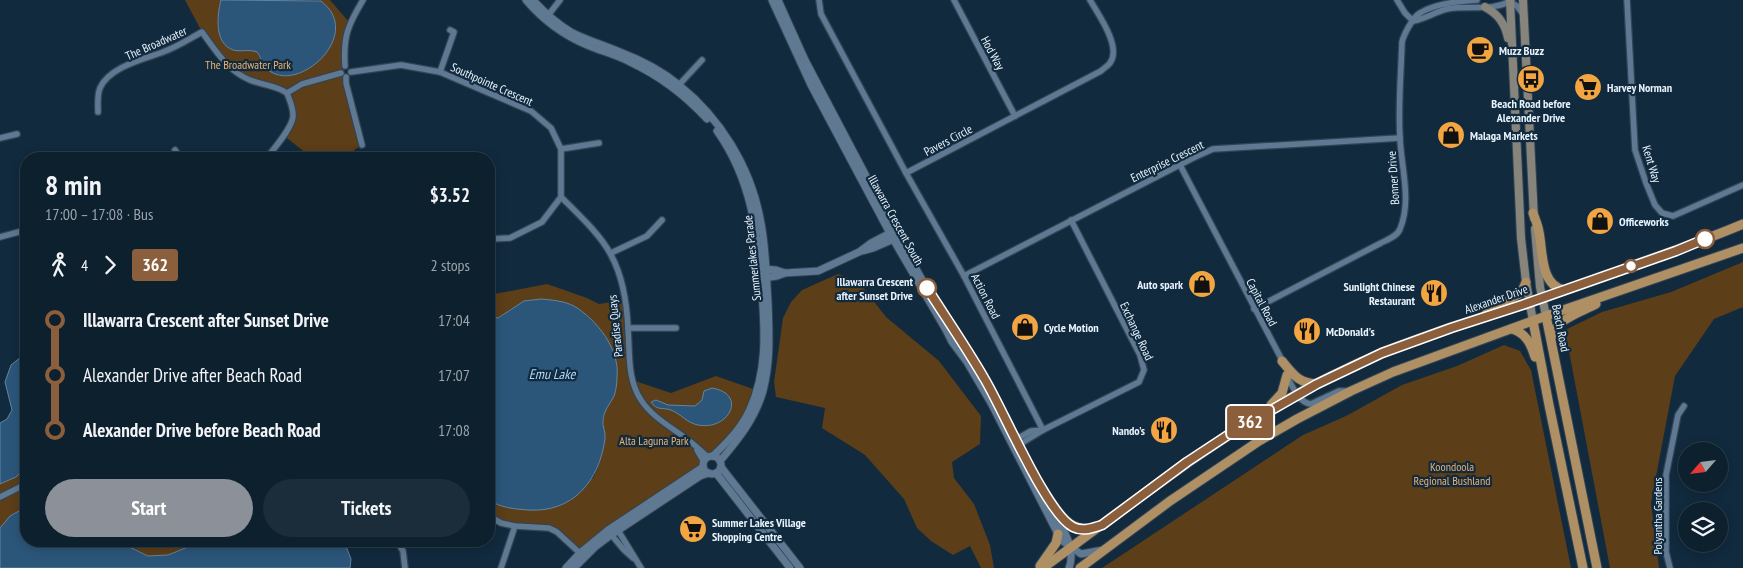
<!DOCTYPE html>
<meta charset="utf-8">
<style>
body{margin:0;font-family:"PT Sans Narrow",sans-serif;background:#1b2d3a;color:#f1f3f6;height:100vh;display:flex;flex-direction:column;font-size:19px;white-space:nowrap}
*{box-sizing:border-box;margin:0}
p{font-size:16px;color:#9aa3aa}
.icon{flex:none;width:28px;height:28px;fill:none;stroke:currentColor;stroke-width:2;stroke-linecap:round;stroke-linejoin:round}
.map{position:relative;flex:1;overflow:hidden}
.details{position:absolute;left:20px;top:152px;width:475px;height:395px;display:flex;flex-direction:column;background:#0d202e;border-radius:20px;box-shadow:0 2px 12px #0003,0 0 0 1px #2d3e4a}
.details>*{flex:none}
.badge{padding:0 10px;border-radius:4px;font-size:18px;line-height:32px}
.needle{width:32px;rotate:242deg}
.tools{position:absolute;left:1678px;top:442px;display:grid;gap:10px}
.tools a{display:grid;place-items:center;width:50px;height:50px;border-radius:50%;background:#0d202e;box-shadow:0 2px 12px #0003,0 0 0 1px #2d3e4a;font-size:25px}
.map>.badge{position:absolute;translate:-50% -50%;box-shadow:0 0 0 2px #fff}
.legs{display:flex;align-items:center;gap:8px;height:55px;padding:0 25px;font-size:16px}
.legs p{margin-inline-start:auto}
.headline{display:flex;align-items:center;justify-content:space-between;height:85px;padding:0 25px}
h1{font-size:28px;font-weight:700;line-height:38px}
.button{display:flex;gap:10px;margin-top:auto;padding:10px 25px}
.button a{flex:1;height:58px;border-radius:30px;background:#8c9099;color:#fff;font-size:20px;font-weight:700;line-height:58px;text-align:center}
.button a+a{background:#1b2d3a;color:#f1f3f6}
ul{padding:0 25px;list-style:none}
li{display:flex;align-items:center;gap:18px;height:55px;font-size:19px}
li i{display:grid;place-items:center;width:8px;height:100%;margin:0 6px;background:currentColor}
li i::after{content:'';width:12px;height:12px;margin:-6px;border:4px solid;border-radius:50%;background:#0d202e}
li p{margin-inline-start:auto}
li:first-child i{background:linear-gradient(#0000 50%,currentColor 0)}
li:last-child i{background:linear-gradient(currentColor 50%,#0000 0)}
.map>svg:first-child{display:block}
.green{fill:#5c3e18}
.water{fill:#2b567a;stroke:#6385a1}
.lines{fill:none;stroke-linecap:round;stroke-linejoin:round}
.minor-casing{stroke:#334454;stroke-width:8}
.tertiary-casing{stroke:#334454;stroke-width:9}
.secondary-casing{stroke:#334454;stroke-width:10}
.primary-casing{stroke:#334454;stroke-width:11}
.minor{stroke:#5e7991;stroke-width:5.5}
.tertiary{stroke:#5e7991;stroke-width:7}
.secondary{stroke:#86847b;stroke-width:8}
.primary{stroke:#af9065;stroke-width:9}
.line-1-casing{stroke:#fff;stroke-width:11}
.line-1{stroke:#8b5e3c;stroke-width:8}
.stop-1-dot{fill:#fff;stroke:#8b5e3c;stroke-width:2.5}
.labels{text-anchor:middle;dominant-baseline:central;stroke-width:4.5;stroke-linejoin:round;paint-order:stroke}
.street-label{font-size:12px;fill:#e7f3fd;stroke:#112a3e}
.poi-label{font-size:12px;font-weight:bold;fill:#e7f3fd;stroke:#112a3e;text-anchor:start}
.park-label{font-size:12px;fill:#ebb270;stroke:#112a3e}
.stop-label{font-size:12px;font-weight:bold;fill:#e7f3fd;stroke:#112a3e;text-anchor:end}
.water-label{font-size:14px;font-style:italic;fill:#b0d7fa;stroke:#112a3e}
</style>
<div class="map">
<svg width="1743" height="568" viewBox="0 0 1743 568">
<rect width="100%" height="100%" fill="#112a3e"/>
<g class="green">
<polygon points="185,0 221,0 218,20 246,51 251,50 257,52 263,65 279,76 289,76 300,73 321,1 317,0 330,0 349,22 343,67 340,71 344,76 362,145 354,150 355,159 309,159 307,154 283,135 293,117 287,93 235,72 202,32"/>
<polygon points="1743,262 1743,307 1714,319 1675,376 1651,503 1659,568 1610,568 1565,330 1602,312 1671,292"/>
<polygon points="838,274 858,281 886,317 939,361 981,416 980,444 952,462 954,478 974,504 990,545 994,568 981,568 970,546 953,555 931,541 917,528 904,499 865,455 822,428 825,408 776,397 774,382 783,318 791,302 802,290"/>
<path d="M547 284 587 298 599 304 624 300 632 380 671 393 716 376 756 390C749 407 742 426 729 440 721 449 708 452 703 464L580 553 549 528 515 526 489 516V499L493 503 593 478 598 467 605 437 603 421 606 407 614 395 514 307 498 318 489 316V295Z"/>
<polygon points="1504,345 1520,351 1531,370 1571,568 1102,568 1303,435 1346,416 1402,385 1457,366"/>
<polygon points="26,467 26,481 20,487 26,494 26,507 10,516 0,528 0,484 16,477"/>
<polygon points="119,541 203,541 168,555 148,556"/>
</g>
<g class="water">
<path d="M221 0 321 1C363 33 304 89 273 73 262 68 263 60 257 52 249 49 241 52 233 50 214 43 217 16 221 0Z"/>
<path d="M541 299C552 300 564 301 574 306 597 320 620 349 617 377 617 383 616 391 614 396 610 404 604 410 603 420 602 426 606 432 605 439 599 481 573 513 528 510 516 509 498 508 489 499V316L498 318 524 301Z"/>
<polygon points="26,353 26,467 16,477 0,484 0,423 7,419 12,410 5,382 11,365"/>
<path d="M712 388C748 394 729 431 698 425 687 423 681 414 671 410 662 407 657 411 651 402L656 400 668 405 695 406 702 400 704 391Z"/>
<polygon points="26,507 26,541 119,542 148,556 168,555 203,541 344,541 351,559 350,568 0,568 0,528 10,516"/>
</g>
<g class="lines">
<g class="minor-casing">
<g id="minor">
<polyline points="819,0 821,14 906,173 964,276 1043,430"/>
<polyline points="954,0 1015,116"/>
<polyline points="1397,0 1405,13 1413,21"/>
<polyline points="1627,0 1635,150 1646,183 1655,205 1662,213 1673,216 1743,185"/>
<polyline points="1508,1 1517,6 1523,14"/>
<polyline points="546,18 560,0"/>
<path d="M1413 21C1425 19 1435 12 1447 9 1467 5 1494 12 1512 0"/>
<path d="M345 66C343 36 348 25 363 0"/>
<polyline points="351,72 401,65 440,72 531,111 551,128 561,149 561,197 542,222 510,238 489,239"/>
<polyline points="440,72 454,32 450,30"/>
<polyline points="346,77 346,83 362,145"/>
<polyline points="677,87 702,60"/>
<path d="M98 112C98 104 97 95 100 88 109 67 144 59 163 52 177 47 189 39 202 32 216 51 228 71 250 80 262 85 276 85 287 93L302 84 341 73"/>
<polyline points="0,138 17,134"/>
<polyline points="561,149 599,143"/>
<polyline points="175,150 181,159"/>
<path d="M266 159C274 148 291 130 293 117 294 109 290 101 287 93"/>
<polyline points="1180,165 1283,362"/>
<path d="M906 173 1101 71C1104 68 1108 66 1110 63 1122 47 1098 14 1090 0"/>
<path d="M561 197C577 213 601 235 611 255 623 277 627 305 628 329 630 354 627 379 641 400 652 417 671 427 688 440 695 445 701 451 708 457"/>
<polyline points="0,237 26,230"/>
<polyline points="611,253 647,236 662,220"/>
<polyline points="964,276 1195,157 1213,149 1400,138"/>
<path d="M1254 309 1379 244C1386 240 1397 237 1400 229 1412 200 1401 167 1400 138 1398 106 1401 74 1402 42 1404 34 1413 17 1420 13 1434 4 1460 1 1477 0"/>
<polyline points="628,328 676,328"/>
<path d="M1287 376C1292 386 1299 403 1311 404L1339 391H1348"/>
<polyline points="1013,441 1031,431 1043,430"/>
<polyline points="1017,446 1043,430 1139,382 1144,370 1140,355 1071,220"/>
<polyline points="697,450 704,462"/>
<polyline points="0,497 20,487 26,481"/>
<polyline points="489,516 501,523 515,526 549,528 557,532 582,555"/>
<polyline points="616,527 641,568"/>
<polyline points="609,532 624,550 633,558"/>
<polyline points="397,541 403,551 405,568"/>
<polyline points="501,568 515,526"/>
<polyline points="1670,568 1666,552 1666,475 1678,415 1684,406"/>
</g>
</g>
<g class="tertiary-casing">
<g id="tertiary">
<path d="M526 0C543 20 563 35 587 45 601 51 617 55 630 62 660 76 685 95 707 119"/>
<path d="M533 0C544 12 556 23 571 32 586 40 604 45 620 52 641 60 661 70 679 85 720 118 750 166 760 218 766 245 766 274 768 301 769 332 771 361 763 391 755 419 738 440 720 461"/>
<polyline points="772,0 811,85 893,239 946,330 952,342 967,362 991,403 1061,540 1081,554 1103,550"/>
<polyline points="778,0 805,60 895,231 925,285 985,379 1042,490"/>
<polyline points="862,251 873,248 896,238"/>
<polyline points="761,269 776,270 785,273"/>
<polyline points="764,278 777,276 785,273 818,271 859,252 871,243 892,232"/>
<path d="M713 456C728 441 741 429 750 409 767 371 765 333 762 293 758 235 752 180 717 131"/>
<circle cx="712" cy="465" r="9"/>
<polyline points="721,467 800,568"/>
<polyline points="716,473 790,568"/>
<path d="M1052 508C1061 527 1077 547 1069 568"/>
<polyline points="566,568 580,553 608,530 703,467"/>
<polyline points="574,568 595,547 611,535 700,476 709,473"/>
</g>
</g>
<g class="secondary-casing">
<g id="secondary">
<polyline points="1510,0 1521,238 1526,282 1533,321"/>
<polyline points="1523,0 1534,218"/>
<path d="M1485 7C1498 14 1505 23 1508 38"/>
<polyline points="1535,229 1540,287 1546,316"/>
</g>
</g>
<g class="primary-casing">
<g id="primary">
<path d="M1533 213C1535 219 1538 225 1539 232 1543 251 1540 285 1564 290"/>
<polyline points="1487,311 1519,294 1522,291 1526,282"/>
<polyline points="1546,316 1597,568"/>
<polyline points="1533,321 1549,405 1583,568"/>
<path d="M1512 329C1526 333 1531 344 1535 357"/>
<path d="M1551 338C1554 320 1581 312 1596 304"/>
<path d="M1282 361C1294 375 1298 383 1317 384"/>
<polyline points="1271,405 1282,393 1287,375"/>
<path d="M1041 487C1054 506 1068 536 1095 527"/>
<polyline points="1040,566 1056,543 1058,534"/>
<path d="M1043 568C1151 489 1257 404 1382 353 1427 334 1474 320 1521 305 1554 294 1588 281 1621 270 1662 255 1703 241 1743 224"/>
<polyline points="1080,568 1170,501 1259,441 1297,419 1351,391 1393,372 1546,316 1743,248"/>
</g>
</g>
<use href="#minor" class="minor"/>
<use href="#tertiary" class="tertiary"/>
<use href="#secondary" class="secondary"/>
<use href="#primary" class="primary"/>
</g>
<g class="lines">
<g class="line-1-casing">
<path id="line-1" d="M927 288C946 318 966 347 984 378 1003 409 1046 513 1073 527 1083 532 1092 528 1102 525L1187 462 1228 435 1317 384 1382 353 1451 328 1522 305 1676 251 1705 239"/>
</g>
<use href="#line-1" class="line-1"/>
</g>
<defs>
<g id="cafe-disc" transform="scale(1.4375)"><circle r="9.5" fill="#f2a541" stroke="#112a3e"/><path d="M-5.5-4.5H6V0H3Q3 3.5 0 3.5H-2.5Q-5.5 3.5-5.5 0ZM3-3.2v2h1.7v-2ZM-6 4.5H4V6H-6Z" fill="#111"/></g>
<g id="bus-disc" transform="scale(1.4375)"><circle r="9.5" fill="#f2a541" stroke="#112a3e"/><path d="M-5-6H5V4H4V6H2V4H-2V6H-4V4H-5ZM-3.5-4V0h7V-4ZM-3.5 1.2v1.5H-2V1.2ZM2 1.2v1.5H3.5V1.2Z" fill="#111"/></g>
<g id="supermarket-disc" transform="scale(1.4375)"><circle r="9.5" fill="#f2a541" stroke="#112a3e"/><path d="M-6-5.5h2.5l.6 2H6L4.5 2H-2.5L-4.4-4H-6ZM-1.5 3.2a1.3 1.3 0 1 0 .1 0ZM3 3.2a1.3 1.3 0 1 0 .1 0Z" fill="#111"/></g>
<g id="shop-disc" transform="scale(1.4375)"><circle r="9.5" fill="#f2a541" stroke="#112a3e"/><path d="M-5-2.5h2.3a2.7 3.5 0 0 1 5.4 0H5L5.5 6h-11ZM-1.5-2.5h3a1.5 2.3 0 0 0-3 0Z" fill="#111"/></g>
<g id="restaurant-disc" transform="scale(1.4375)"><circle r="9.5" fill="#f2a541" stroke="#112a3e"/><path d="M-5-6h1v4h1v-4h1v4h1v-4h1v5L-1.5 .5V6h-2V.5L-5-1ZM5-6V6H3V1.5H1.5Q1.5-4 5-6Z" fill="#111"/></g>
</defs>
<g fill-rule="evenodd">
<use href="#cafe-disc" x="1480" y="50"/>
<use href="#bus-disc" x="1531" y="79"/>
<use href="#supermarket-disc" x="1588" y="87"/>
<use href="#shop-disc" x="1451" y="135"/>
<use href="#shop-disc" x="1600" y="221"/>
<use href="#shop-disc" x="1202" y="284"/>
<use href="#restaurant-disc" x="1434" y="293"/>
<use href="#shop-disc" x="1025" y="327"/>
<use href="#restaurant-disc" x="1307" y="331"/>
<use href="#restaurant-disc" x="1164" y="430"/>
<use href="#supermarket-disc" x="693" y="529"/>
</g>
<g class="stop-1-dot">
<circle cx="1705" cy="239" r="9"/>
<circle cx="1631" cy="266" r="6"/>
<circle cx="927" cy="288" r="9"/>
</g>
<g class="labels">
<g class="street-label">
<text transform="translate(156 43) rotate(-24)">The Broadwater</text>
<text transform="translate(993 53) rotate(62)">Hod Way</text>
<text transform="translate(492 84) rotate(24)">Southpointe Crescent</text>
<text transform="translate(948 140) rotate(-28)">Pavers Circle</text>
<text transform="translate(1167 161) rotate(-26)">Enterprise Crescent</text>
<text transform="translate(1652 164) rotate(73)">Kent Way</text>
<text transform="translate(1393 178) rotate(-94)">Bonner Drive</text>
<text transform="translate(896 220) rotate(61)">Illawarra Crescent South</text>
<text transform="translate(752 258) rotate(-96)">Summerlakes Parade</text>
<text transform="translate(986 296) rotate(63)">Action Road</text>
<text transform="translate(1496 299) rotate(-19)">Alexander Drive</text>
<text transform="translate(1262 302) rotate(62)">Capital Road</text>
<text transform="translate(615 326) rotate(-96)">Paradise Quays</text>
<text transform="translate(1561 328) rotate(79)">Beach Road</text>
<text transform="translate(1137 331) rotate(65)">Exchange Road</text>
<text transform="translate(1657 516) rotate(-90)">Polyantha Gardens</text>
</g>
<g class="poi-label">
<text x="1499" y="50">Muzz Buzz</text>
<text x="1607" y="87">Harvey Norman</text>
<text x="1531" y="103" text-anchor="middle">Beach Road before<tspan x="1531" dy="14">Alexander Drive</tspan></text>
<text x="1470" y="135">Malaga Markets</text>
<text x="1619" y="221">Officeworks</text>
<text x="1183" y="284" text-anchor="end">Auto spark</text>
<text x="1415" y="286" text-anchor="end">Sunlight Chinese<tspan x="1415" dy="14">Restaurant</tspan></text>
<text x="1044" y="327">Cycle Motion</text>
<text x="1326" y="331">McDonald's</text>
<text x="1145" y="430" text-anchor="end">Nando's</text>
<text x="712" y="522">Summer Lakes Village<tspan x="712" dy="14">Shopping Centre</tspan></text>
</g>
<g class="park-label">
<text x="248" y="64">The Broadwater Park</text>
<text x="654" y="440">Alta Laguna Park</text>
<text x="1452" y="466">Koondoola<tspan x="1452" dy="14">Regional Bushland</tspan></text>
</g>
<g class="stop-label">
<text x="913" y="281">Illawarra Crescent<tspan x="913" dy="14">after Sunset Drive</tspan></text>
</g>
<g class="water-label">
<text x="552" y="374">Emu Lake</text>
</g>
</g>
</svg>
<div class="tools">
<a><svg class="needle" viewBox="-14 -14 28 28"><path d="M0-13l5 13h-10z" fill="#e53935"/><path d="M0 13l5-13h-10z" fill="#9aa3aa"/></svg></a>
<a><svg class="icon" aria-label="layers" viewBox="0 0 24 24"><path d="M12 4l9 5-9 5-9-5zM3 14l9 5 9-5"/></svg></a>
</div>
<b class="badge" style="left:1250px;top:422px;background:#8b5e3c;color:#fff">362</b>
<section class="details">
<div class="headline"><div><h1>8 min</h1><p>17:00 – 17:08 · Bus</p></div><b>$3.52</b></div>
<div class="legs"><svg class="icon" aria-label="walk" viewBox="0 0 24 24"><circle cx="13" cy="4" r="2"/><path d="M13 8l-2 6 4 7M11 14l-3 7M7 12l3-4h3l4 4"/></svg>4<svg class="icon" aria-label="forward" viewBox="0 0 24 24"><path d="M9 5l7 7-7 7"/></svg><b class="badge" style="background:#8b5e3c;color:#fff">362</b><p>2 stops</p></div>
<ul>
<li><i style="color:#8b5e3c"></i><b>Illawarra Crescent after Sunset Drive</b><p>17:04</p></li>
<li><i style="color:#8b5e3c"></i><span>Alexander Drive after Beach Road</span><p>17:07</p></li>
<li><i style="color:#8b5e3c"></i><b>Alexander Drive before Beach Road</b><p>17:08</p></li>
</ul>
<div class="button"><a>Start</a><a>Tickets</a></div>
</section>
</div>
